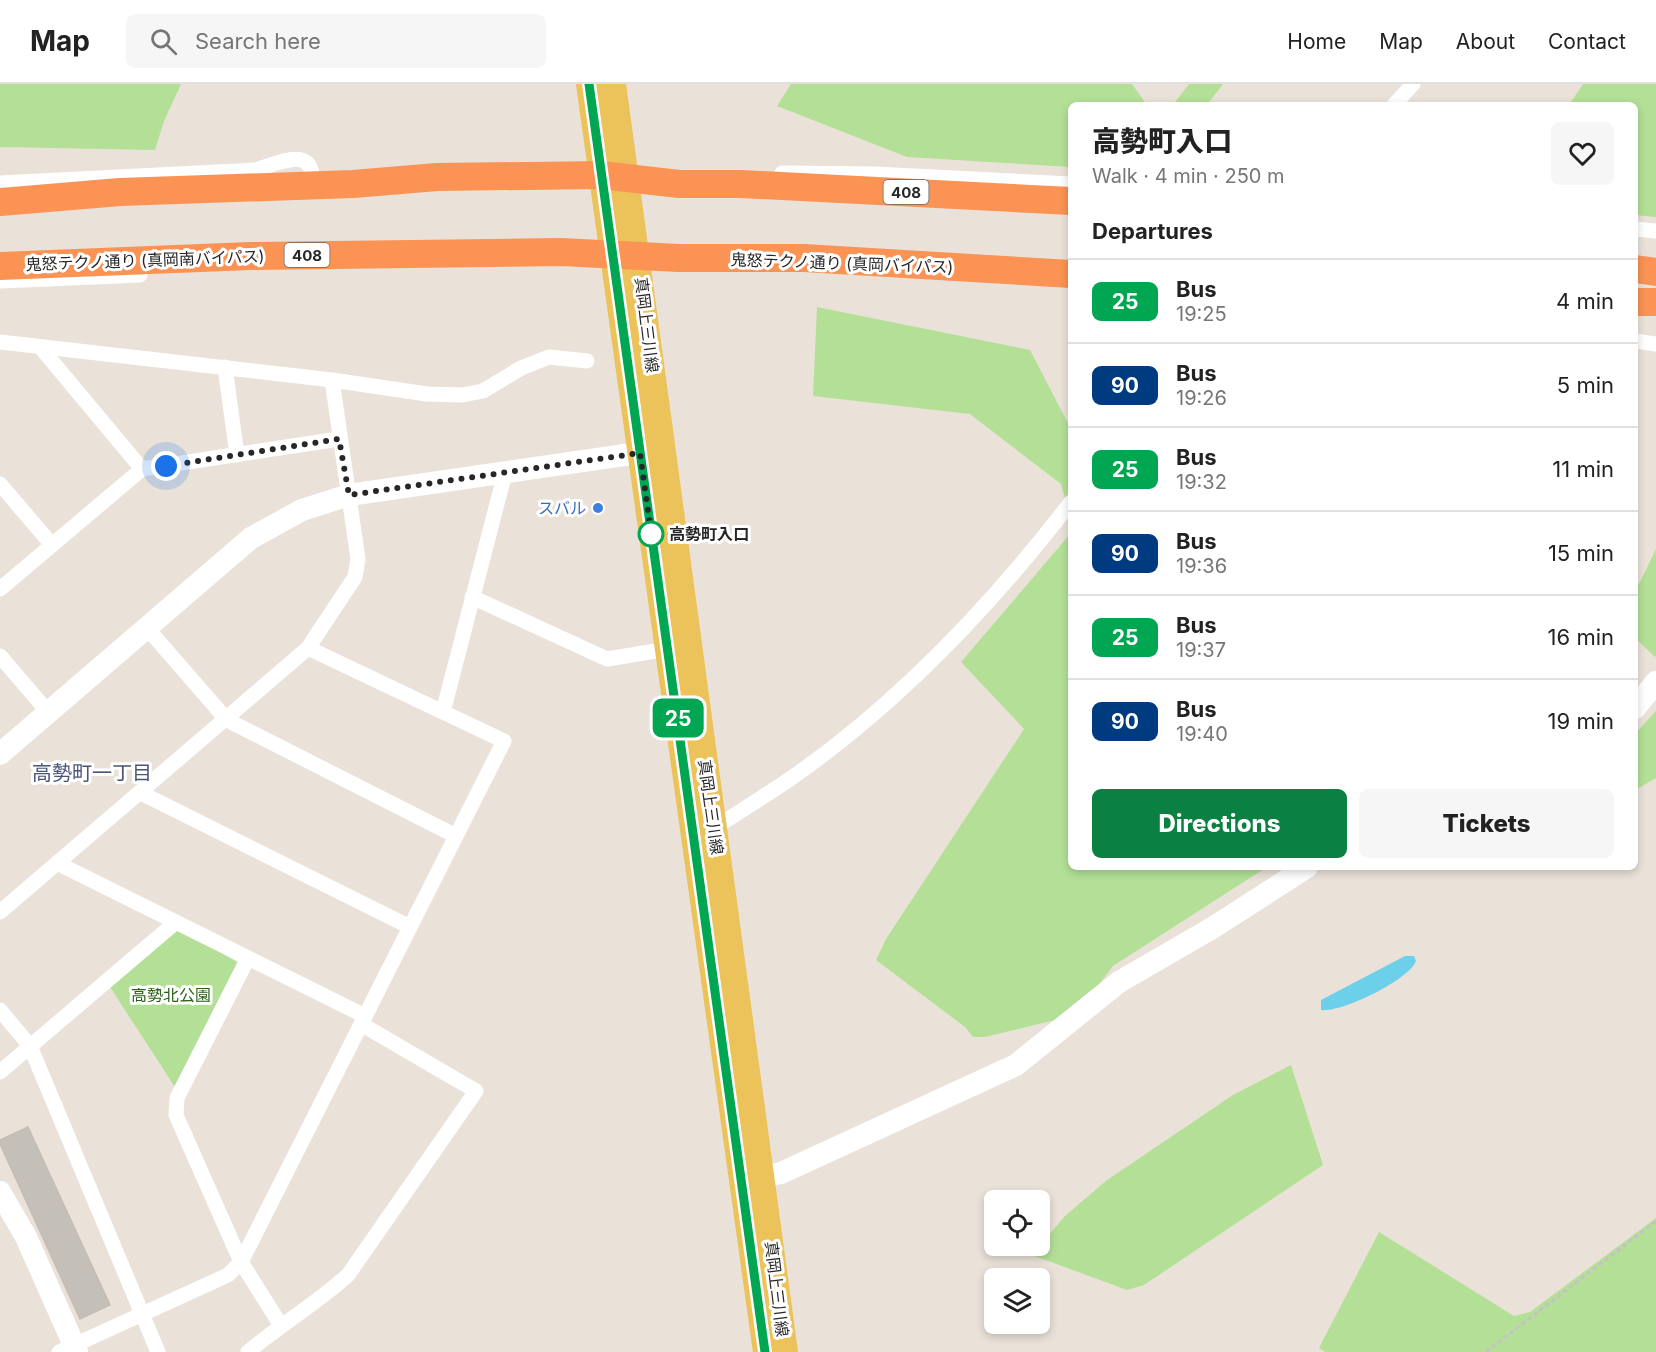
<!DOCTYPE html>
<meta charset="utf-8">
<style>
body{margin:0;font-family:Inter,"Noto Sans JP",sans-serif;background:#f6f6f6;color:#222;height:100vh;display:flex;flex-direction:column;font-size:22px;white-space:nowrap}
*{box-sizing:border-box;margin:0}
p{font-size:20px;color:#767676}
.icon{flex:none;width:33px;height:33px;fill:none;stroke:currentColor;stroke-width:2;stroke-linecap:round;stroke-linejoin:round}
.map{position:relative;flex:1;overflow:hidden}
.details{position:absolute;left:1068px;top:18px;width:570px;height:768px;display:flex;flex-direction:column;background:#fff;border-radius:9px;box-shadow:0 3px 9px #0003}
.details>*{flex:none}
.badge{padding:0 12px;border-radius:9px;font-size:21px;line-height:39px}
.controls{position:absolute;left:984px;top:1106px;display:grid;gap:12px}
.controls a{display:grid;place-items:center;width:66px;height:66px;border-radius:9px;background:#fff;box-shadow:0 3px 9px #0003;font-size:30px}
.you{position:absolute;width:30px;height:30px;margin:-15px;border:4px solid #fff;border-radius:50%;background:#1a73e8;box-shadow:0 0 0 9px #1a73e833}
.map>.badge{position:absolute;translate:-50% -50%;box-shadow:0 0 0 3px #fff}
h2{padding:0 24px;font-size:22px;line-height:54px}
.round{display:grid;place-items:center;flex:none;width:63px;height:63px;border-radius:9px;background:#f6f6f6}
.head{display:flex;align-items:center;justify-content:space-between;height:102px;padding:0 24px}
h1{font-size:28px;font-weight:800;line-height:45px}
.primary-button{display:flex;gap:12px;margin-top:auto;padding:12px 24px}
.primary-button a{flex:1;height:69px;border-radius:9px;background:#0b8043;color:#fff;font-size:24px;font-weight:800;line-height:69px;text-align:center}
.primary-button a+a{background:#f6f6f6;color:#222}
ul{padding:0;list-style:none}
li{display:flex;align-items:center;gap:18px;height:84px;padding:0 24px;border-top:2px solid #e0e0e0}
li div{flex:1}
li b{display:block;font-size:22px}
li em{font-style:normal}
li .badge{min-width:66px;font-weight:700;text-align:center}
header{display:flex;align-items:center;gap:36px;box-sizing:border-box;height:84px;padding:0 30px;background:#fff;border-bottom:2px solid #e0e0e0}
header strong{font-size:28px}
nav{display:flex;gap:33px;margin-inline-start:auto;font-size:21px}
.search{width:420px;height:54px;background:#f6f6f6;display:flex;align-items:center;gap:15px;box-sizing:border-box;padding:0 21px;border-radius:9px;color:#767676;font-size:22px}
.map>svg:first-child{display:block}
.green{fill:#b3e096}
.water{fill:#6dd0eb}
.building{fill:#c5bfb9;stroke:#c5bdb3;stroke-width:1.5}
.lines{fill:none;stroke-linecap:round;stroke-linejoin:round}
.path{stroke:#c3c3c3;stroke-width:3;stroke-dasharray:4.5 3;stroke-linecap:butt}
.street{stroke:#fff;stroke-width:15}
.secondary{stroke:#fff;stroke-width:22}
.primary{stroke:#ecc35b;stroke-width:26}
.highway{stroke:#fa9354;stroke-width:28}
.line-casing{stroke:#fff;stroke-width:14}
.line{stroke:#00a651;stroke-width:9}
.walk{stroke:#272727;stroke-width:6;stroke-dasharray:0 10.8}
.shop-dot{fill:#3f7fe0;stroke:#fff;stroke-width:2}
.stop-dot{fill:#fff;stroke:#00a651;stroke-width:3}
.labels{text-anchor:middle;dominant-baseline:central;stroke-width:6;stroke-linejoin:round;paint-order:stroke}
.shield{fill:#fff;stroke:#686868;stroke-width:1.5}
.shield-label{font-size:15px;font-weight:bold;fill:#272727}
.street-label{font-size:16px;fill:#272727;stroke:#fff}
.shop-label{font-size:16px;fill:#366cbe;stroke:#fff;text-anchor:end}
.stop-label{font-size:16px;font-weight:bold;fill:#272727;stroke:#fff;text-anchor:start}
.park-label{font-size:16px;fill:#2d611b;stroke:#fff}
.quarter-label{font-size:20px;fill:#495476;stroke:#fff}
</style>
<header>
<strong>Map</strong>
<div class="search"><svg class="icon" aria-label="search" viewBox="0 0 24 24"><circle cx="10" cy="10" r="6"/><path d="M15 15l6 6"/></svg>Search here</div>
<nav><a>Home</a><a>Map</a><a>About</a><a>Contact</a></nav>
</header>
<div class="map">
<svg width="1656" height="1268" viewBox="0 0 1656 1268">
<rect width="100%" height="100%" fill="#eae2d9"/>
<g class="green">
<polygon points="0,0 181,0 164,37 155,66 0,63"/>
<polygon points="791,0 1132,0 1147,21 1071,21 1071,83 907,73 777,22"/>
<polygon points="1189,0 1223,0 1207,21 1173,21"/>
<polygon points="1583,0 1656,0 1656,133 1635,131 1635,21 1569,21"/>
<polygon points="817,223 1030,266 1071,345 1071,434 1061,400 970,330 813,312"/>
<polygon points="1071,449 1071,783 1267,783 1113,882 1076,931 985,953 973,953 965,943 876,876 886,855 1024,645 961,578"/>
<polygon points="1656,465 1656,572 1655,573 1635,554 1635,497 1639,500"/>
<polygon points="1656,627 1656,694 1635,706 1635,650"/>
<polygon points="173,845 180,845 237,878 235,893 175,1003 110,903"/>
<polygon points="1291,981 1323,1081 1144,1201 1127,1206 1032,1171 1065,1132 1107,1096 1233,1011"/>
<polygon points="1656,1134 1656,1268 1325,1268 1319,1264 1379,1148 1514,1232 1530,1228"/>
</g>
<path class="water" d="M1405 872H1414L1416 877C1409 896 1341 929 1321 926V916Z"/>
<polygon class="building" points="28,1043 110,1221 80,1235 0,1060 0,1056"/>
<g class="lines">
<polyline class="path" points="1486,1268 1656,1137"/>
<g class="street">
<polyline points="1394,21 1413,0"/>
<polyline points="782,89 874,90 1071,100"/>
<path d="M0 99 256 86C279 79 316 59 312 102"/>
<polyline points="1635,145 1656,147"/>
<polyline points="0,197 140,191"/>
<polyline points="1635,257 1656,260"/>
<polyline points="0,258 332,296 427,310 462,311 483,307 521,284 549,273 587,277"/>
<polyline points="41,264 142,385"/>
<polyline points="225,283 237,371"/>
<polyline points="0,400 52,461"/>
<polyline points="0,505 142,385 339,355"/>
<polyline points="472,513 607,575 668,565"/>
<polyline points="147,544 227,636 456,752"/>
<polyline points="0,572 48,628"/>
<polyline points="443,628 505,389"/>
<polyline points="141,709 410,843"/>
<path d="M714 744C739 728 765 712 790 695 898 620 991 522 1071 418"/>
<polyline points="57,779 365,932"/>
<polyline points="0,828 308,564 355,493 358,475 332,296"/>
<polyline points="248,874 177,1014 176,1031 241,1178 280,1240"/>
<polyline points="0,926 30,962 158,1268"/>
<polyline points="0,988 176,838"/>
<polyline points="59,1268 228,1191 241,1178 504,657 308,564"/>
<path d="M248 1268C281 1240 316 1220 348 1191L476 1007 361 940"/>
</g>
<g class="secondary">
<polyline points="1635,624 1656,598"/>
<polyline points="0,670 251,454 302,426 349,411 659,366"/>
<polyline points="744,1096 781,1089 1016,981 1119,898 1214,843 1307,783"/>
<polyline points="0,1108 26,1153 77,1268"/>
</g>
<g class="primary">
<polyline points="589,0 766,1268"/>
<polyline points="613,0 785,1268"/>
</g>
<g class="highway">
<polyline points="0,118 120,108 353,100 437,93 601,91 679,100 741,100 1071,117"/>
<polyline points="0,182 250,172 561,168 679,174 804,174 1071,190"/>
<polyline points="1635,185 1656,188"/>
<polyline points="1635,218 1656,218"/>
</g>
</g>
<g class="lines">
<g class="line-casing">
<polyline id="line" points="589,0 765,1268"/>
</g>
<use href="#line" class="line"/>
<polyline class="walk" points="166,382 339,355 349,411 640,369 652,456 651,450"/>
</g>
<circle class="shop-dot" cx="598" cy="424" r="6"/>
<circle class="stop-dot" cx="651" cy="450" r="12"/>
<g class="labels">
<g class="shield">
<rect x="883.5" y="96" width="45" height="24" rx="4.5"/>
<rect x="284.5" y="159" width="45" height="24" rx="4.5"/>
</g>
<g class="shield-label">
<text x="906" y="108">408</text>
<text x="307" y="171">408</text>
</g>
<g class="street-label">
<text transform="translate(145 176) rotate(-2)">鬼怒テクノ通り (真岡南バイパス)</text>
<text transform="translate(842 179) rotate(2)">鬼怒テクノ通り (真岡バイパス)</text>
<text transform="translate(647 241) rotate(83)">真岡上三川線</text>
<text transform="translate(711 723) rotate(82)">真岡上三川線</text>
<text transform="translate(777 1205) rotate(83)">真岡上三川線</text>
</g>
<g class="shop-label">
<text x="586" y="424">スバル</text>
</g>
<g class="stop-label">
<text x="669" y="450">高勢町入口</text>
</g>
<g class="park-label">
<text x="171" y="911">高勢北公園</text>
</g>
<g class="quarter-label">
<text x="92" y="689">高勢町一丁目</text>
</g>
</g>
</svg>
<div class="controls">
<a><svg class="icon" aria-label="locate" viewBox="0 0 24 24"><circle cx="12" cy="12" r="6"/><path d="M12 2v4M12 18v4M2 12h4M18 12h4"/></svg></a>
<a><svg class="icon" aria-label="layers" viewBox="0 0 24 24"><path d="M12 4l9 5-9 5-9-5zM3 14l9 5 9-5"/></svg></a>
</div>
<div class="you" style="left:166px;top:382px"></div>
<b class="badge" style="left:678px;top:634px;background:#00a651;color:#fff">25</b>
<section class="details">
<div class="head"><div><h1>高勢町入口</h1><p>Walk · 4 min · 250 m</p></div><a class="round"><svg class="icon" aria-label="heart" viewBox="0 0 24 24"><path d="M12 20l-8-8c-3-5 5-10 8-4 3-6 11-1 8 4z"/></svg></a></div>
<h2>Departures</h2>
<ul>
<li><span class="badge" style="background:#00a651;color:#fff">25</span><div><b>Bus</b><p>19:25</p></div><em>4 min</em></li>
<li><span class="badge" style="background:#003b80;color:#fff">90</span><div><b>Bus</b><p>19:26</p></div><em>5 min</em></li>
<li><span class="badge" style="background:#00a651;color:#fff">25</span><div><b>Bus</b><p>19:32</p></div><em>11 min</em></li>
<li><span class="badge" style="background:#003b80;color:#fff">90</span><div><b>Bus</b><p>19:36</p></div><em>15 min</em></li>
<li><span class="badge" style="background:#00a651;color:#fff">25</span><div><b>Bus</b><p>19:37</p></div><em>16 min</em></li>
<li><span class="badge" style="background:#003b80;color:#fff">90</span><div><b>Bus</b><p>19:40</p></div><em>19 min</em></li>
</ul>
<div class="primary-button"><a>Directions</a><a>Tickets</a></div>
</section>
</div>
